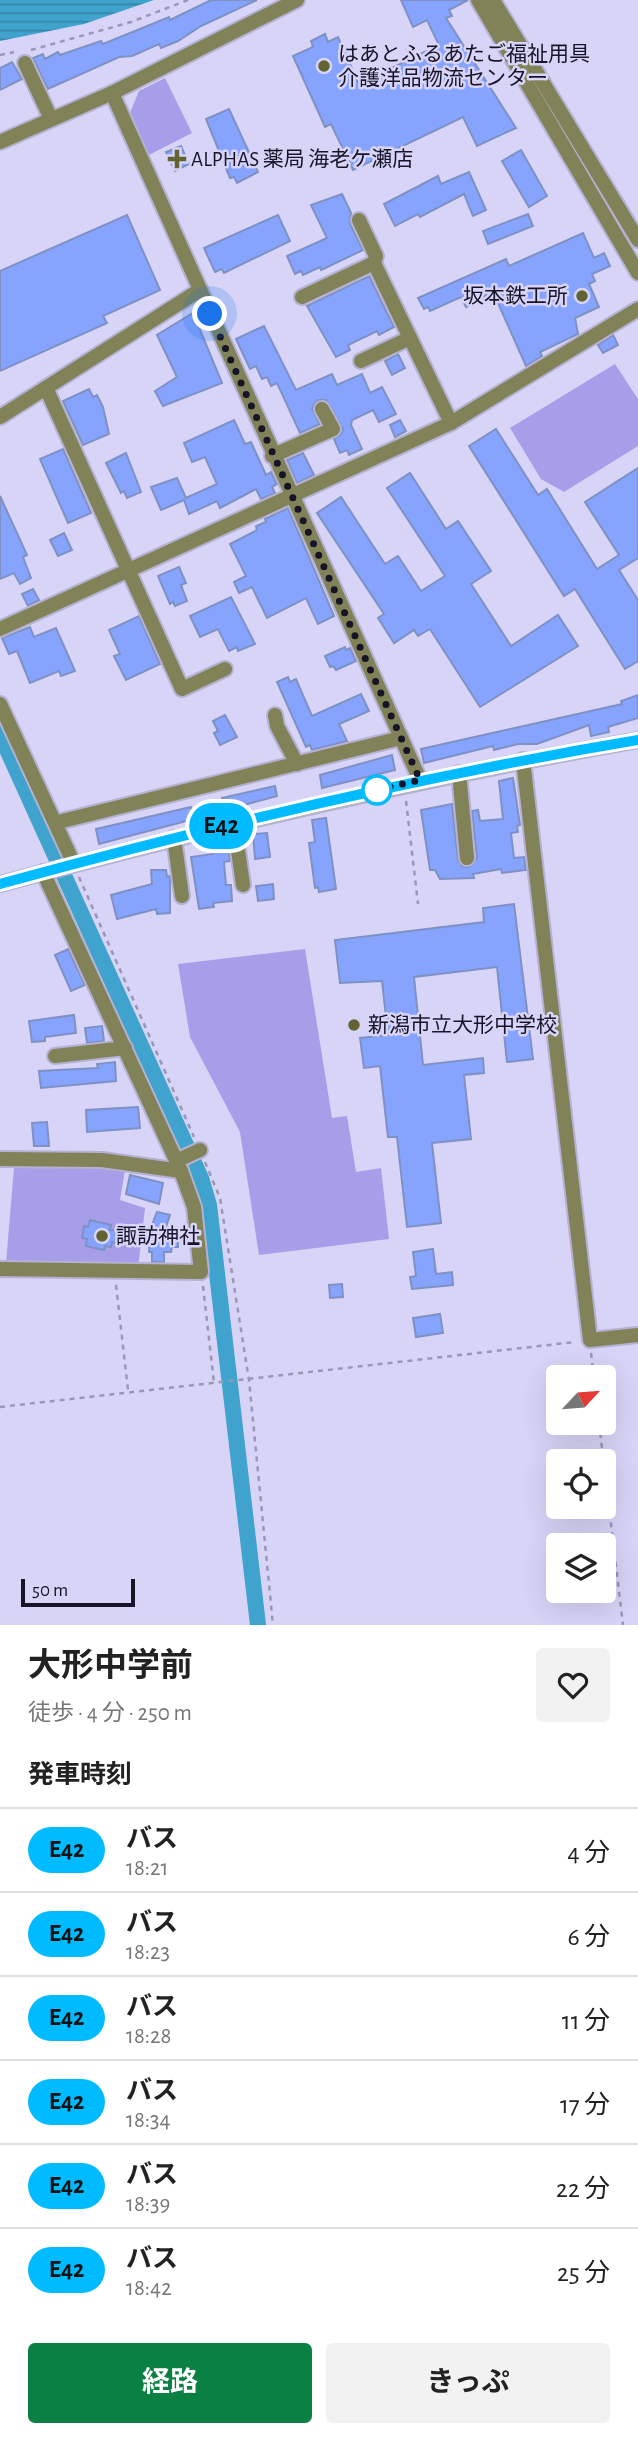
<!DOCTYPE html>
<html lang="ja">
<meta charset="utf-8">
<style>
body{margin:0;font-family:"Alegreya Sans","Noto Sans JP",sans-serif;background:#f2f2f2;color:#222;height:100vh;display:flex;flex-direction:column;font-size:26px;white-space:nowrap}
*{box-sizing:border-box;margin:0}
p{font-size:23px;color:#767676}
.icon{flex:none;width:38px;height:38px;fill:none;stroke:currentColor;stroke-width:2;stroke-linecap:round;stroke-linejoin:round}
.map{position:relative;height:1625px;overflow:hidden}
.details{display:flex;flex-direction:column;background:#fff;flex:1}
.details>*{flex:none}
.badge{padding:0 14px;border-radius:23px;font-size:24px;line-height:46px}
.needle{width:46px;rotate:64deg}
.tools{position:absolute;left:546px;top:1365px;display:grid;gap:14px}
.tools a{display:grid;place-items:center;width:70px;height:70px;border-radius:7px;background:#fff;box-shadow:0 7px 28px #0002;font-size:35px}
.scale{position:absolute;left:21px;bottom:18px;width:114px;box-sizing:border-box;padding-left:7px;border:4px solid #171428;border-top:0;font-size:19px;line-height:24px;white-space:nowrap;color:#171428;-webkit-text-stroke:5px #d7d4f7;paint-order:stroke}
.you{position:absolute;width:35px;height:35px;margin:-18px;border:5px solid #fff;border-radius:50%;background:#1a73e8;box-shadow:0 0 0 10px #1a73e833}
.map>.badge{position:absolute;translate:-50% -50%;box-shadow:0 0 0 4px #fff}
h2{padding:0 28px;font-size:26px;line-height:63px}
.round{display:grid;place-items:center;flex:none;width:74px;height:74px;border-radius:7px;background:#f2f2f2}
.summary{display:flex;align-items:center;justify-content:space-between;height:119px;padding:0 28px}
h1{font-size:33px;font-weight:700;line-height:52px}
.primary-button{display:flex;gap:14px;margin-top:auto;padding:14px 28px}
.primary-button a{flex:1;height:80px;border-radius:7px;background:#0b8043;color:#fff;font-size:28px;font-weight:700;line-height:80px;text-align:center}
.primary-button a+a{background:#f2f2f2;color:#222}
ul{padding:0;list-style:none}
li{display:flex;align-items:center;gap:21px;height:84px;padding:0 28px;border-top:2px solid #e0e0e0}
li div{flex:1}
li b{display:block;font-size:26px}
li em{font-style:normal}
li .badge{min-width:77px;font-weight:700;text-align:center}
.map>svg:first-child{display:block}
.green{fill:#a79ee9}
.water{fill:url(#water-rules)}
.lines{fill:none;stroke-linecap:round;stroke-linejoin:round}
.canal{stroke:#40a3cd;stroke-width:16}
.building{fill:#86a3fe;stroke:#7f91c4;stroke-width:2}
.minor-casing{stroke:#b4b1d2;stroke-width:18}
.tertiary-casing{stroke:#b4b1d2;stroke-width:18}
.path{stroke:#9a97b6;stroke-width:2.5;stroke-dasharray:5 5;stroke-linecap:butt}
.minor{stroke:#818257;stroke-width:14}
.tertiary{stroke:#818257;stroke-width:14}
.line-casing{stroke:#fff;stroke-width:16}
.line{stroke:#0bf;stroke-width:10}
.walk{stroke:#171428;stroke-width:7;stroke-dasharray:0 12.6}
.poi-dot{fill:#626330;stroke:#d7d4f7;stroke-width:2.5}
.stop-dot{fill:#fff;stroke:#0bf;stroke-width:3.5}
.labels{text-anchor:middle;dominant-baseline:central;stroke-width:5;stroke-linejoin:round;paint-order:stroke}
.poi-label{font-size:21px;fill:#171428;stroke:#d7d4f7;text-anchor:start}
</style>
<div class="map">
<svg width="638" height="1625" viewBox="0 0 638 1625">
<defs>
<pattern id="water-rules" width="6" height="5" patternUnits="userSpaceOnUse" patternTransform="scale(1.75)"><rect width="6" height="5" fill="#40a3cd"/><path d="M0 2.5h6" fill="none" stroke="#3584a6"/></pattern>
</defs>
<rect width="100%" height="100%" fill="#d7d4f7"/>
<g class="green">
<polygon points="165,78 192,133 149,155 130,113 139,91"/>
<polygon points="615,364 638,399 638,446 564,492 541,479 510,428"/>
<polygon points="305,949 332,1118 347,1116 356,1172 381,1168 389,1239 259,1255 240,1132 190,1037 178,964"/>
<polygon points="103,1166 125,1170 120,1200 145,1208 138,1268 6,1263 14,1168"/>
</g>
<polygon class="water" points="0,0 154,0 84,24 0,41"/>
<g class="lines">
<polyline class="canal" points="0,734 201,1178 209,1205 258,1625"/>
</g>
<g class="building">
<polygon points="211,0 257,0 201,26 178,41 161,48 159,44 132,56 119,57 48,89 33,58 43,54 45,59 58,52 60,55 101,41 103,44 169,17 170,20"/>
<polygon points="401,0 468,0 449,10 452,16 446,18 516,128 477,146 463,117 353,170 331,124 325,127 293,56 313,47 311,41 325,34 328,42 338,37 359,84 439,45 427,20 413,27"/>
<polygon points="12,62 22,79 0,90 0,68"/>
<polygon points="229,109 258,172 237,183 234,177 230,178 206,119"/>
<polygon points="181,146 189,164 175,171 166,152"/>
<polygon points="521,150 547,196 529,207 502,161"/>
<polygon points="469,172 486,210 473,216 464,194 420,217 418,214 395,226 384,204 438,176 441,184"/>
<polygon points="342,194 351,213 350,224 363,250 321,270 320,267 303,275 301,271 295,274 287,256 327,238 311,205"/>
<polygon points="528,214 533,226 488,244 483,231"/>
<polygon points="127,215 160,290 103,316 107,323 0,371 0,271"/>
<polygon points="278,215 290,241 224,273 222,269 215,272 204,248"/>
<polygon points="583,233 594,258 604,253 610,266 592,274 595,281 589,284 599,307 575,318 578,334 540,352 542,356 526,366 493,292 466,307 461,297 430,311 428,307 424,309 418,298 506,259 509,266"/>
<polygon points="369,276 394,327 379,335 377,331 348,345 350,350 336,357 307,306"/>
<polygon points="193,313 222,383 163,406 155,391 177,377 157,335"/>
<polygon points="264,326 296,390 332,374 337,385 362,374 370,393 382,387 396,414 379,422 373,410 352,420 351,425 362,449 349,455 347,450 340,453 334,439 340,435 343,429 326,400 318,400 312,408 320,424 300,433 277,383 271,386 267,377 262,379 256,366 250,369 236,339"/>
<polygon points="613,335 618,345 603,353 598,345"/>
<polygon points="398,354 405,368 392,375 385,361"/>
<polygon points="89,389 93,397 97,395 103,407 109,434 83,445 63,401"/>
<polygon points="234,420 245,444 251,442 266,475 271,472 277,484 272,487 275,493 261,499 256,489 220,508 217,501 189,514 184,500 161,510 151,487 177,478 186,498 217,484 205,457 192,462 184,443"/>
<polygon points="400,420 406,431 395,437 390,425"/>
<polygon points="496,429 538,495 547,489 597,569 619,555 585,502 638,468 638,558 619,570 638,600 638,661 625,669 575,589 564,596 469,446"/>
<polygon points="63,449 91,513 68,523 40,459"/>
<polygon points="126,453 141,492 127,498 124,491 121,493 106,463"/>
<polygon points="303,453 314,475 297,483 287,460"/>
<polygon points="410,473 446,529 458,521 491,571 471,584 511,646 558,615 578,646 480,707 430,629 418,636 414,630 394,643 378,618 384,614 317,513 341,497 385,564 398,556 421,591 445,576 387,488"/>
<polygon points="0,496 27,555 23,557 31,578 20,584 14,573 0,579"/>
<polygon points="288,508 334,616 318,624 306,598 267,618 252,587 239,593 234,582 246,576 230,544 257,530 256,526 266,522 265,519"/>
<polygon points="64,533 72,550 58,556 50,540"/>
<polygon points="179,567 186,583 181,585 187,601 175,606 173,602 170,604 158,576"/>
<polygon points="33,589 39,600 28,606 22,594"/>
<polygon points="231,597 255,644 238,651 237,647 229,651 218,629 200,637 190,616"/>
<polygon points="139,616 160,664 126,680 114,656 120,654 109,630"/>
<polygon points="30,627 34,637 56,628 75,671 61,676 59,671 30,683 17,651 9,654 2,638"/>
<polygon points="345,647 346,650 350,648 356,661 336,670 333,666 330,667 325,656"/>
<polygon points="288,677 290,682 296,679 312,716 361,694 369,711 339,724 347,741 312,750 310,745 306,747 277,682"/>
<polygon points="638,695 638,718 608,727 609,732 591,736 589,725 537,744 518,744 494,750 493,746 424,763 421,749 622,704 621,701"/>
<polygon points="225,715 237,737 220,745 214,733 218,731 213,721"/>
<polygon points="392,755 395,770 322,788 320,775"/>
<polygon points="513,778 520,825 517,826 518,832 511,833 514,858 524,857 526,870 502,873 501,869 473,874 474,878 440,879 435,870 430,870 421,810 452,804 458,860 462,866 469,867 477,858 472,811 478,810 480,821 503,819 499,781"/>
<polygon points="275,786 277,796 225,810 222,798"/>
<polygon points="191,807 194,819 99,844 96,829"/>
<polygon points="326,818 336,889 319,892 318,887 315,888 309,843 315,842 312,820"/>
<polygon points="267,833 270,857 255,859 253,834"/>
<polygon points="227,842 230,861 224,862 226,885 231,885 232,901 213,903 214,907 199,909 191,857 213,854 211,845"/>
<polygon points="151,870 166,870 167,877 170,876 170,913 157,914 156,909 117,919 111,895 152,884"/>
<polygon points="273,884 274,899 258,901 256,886"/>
<polygon points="514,904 533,1059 507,1062 497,967 414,977 423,1065 483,1058 484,1073 464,1075 471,1139 432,1143 441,1223 407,1227 397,1137 388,1137 380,1066 364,1068 360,1038 388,1035 382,981 340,983 335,940 484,922 483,908"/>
<polygon points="68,949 85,985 71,991 55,955"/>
<polygon points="74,1015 76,1033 45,1037 45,1041 32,1042 29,1021"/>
<polygon points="102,1026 104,1041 87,1043 85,1028"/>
<polygon points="115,1062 116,1081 41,1088 39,1071 98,1068 97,1064"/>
<polygon points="138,1107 140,1128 87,1132 86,1110"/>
<polygon points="47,1122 49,1146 34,1146 32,1123"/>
<polygon points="130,1175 163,1183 159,1204 126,1194"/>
<polygon points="157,1212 170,1215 165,1230 170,1231 170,1234 178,1235 178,1247 172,1247 171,1252 164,1252 164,1262 152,1262 152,1252 149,1252 150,1230"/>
<polygon points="90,1220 111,1225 110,1230 118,1231 116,1243 112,1242 111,1247 105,1246 104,1250 86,1246 87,1239 82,1238 84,1226 88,1227"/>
<polygon points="433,1249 436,1274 452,1272 453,1285 412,1289 410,1277 416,1276 413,1252"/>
<polygon points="342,1284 343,1297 330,1298 329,1285"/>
<polygon points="440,1314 443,1333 416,1337 413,1318"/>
</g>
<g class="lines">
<g class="minor-casing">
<g id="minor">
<polyline points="25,63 51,119"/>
<polyline points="112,93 420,780"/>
<polyline points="359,220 376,256 374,263 451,423"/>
<polyline points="302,297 374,263"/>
<polyline points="361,361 410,338"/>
<polyline points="46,388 182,689 225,669"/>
<polyline points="272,456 333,429 322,409"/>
<polyline points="0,629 451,423 638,309"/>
<polyline points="0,704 73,862"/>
<polyline points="275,715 277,726 297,764"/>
<polyline points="523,760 590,1340 638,1335"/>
<polyline points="459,773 467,858"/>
<polyline points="62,821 401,738"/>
<polyline points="234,823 243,885"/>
<polyline points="174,838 182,896"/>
<path d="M0 884C211 827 423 778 638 740"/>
<polyline points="55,1056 125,1048"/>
<polyline points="0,1159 102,1160 181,1171"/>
<polyline points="176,1161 200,1150"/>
<polyline points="0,1269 201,1272 194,1207 181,1171 43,872"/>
</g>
</g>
<g class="tertiary-casing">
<g id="tertiary">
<polyline points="478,0 638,273"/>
<polyline points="493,0 638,240"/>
<polyline points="0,142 112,93 297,0"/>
<polyline points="0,417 200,290"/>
</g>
</g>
<g class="path">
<polyline points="31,50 131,22 188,0"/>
<polyline points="0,55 14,52"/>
<polyline points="406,801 418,904"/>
<polyline points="79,877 194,1137"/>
<polyline points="205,1162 220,1198 249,1380 273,1625"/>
<polyline points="116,1285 128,1390"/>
<polyline points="203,1286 214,1383"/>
<polyline points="591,1353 594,1377"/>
<polyline points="0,1407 575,1342"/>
<polyline points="599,1423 623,1625"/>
</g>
<use href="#minor" class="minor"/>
<use href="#tertiary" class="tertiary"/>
</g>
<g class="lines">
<g class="line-casing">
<path id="line" d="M0 884C210 826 423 776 638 740"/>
</g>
<use href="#line" class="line"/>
<polyline class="walk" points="210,314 420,780 377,790"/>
</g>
<g class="poi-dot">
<circle cx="324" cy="66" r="7"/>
<path d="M173.5 148.5h7v7h7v7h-7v7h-7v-7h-7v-7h7z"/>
<circle cx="582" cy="296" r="7"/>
<circle cx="354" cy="1025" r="7"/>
<circle cx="102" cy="1236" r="7"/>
</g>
<circle class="stop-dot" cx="377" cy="790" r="14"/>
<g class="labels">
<g class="poi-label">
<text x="338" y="54">はあとふるあたご福祉用具<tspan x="338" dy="24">介護洋品物流センター</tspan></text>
<text x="191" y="159">ALPHAS 薬局 海老ケ瀬店</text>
<text x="568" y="296" text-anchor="end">坂本鉄工所</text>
<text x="368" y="1025">新潟市立大形中学校</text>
<text x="116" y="1236">諏訪神社</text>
</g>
</g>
</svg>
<div class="tools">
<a><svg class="needle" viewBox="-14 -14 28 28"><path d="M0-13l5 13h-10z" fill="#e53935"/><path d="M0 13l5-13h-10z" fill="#767676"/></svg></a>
<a><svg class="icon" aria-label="locate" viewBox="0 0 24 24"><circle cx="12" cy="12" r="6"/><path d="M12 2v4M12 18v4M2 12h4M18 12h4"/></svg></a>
<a><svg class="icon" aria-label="layers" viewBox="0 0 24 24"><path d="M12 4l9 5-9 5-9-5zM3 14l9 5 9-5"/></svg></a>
</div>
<div class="scale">50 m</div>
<div class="you" style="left:210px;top:314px"></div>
<b class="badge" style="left:221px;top:826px;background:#0bf;color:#111">E42</b>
</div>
<section class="details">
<div class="summary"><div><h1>大形中学前</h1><p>徒歩 · 4 分 · 250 m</p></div><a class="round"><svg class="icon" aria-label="heart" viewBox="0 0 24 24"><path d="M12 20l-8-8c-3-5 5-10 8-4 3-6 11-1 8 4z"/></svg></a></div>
<h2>発車時刻</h2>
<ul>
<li><span class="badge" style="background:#0bf;color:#111">E42</span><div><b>バス</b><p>18:21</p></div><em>4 分</em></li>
<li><span class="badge" style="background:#0bf;color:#111">E42</span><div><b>バス</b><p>18:23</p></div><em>6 分</em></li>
<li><span class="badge" style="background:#0bf;color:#111">E42</span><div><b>バス</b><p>18:28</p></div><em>11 分</em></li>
<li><span class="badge" style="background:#0bf;color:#111">E42</span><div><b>バス</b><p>18:34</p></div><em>17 分</em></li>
<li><span class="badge" style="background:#0bf;color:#111">E42</span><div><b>バス</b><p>18:39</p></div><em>22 分</em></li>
<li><span class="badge" style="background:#0bf;color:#111">E42</span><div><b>バス</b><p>18:42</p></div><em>25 分</em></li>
</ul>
<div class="primary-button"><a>経路</a><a>きっぷ</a></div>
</section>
